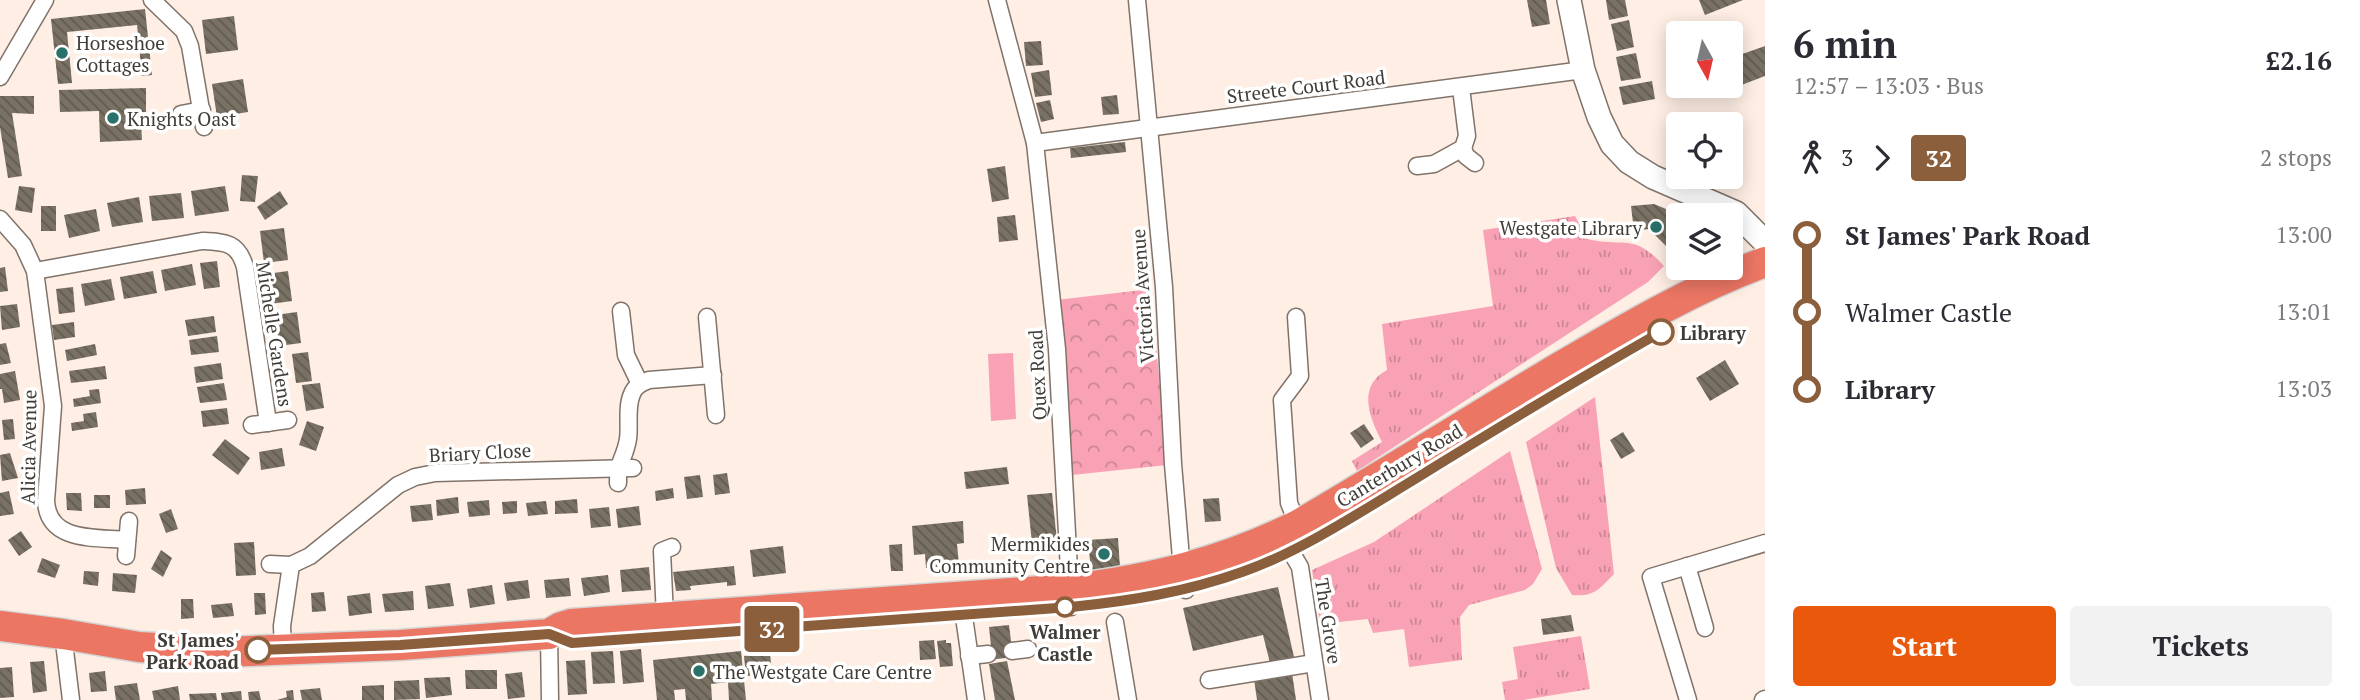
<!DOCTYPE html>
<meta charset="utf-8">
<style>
body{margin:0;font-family:"PT Serif",serif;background:#f2f2f3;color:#2b2b33;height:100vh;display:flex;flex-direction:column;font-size:26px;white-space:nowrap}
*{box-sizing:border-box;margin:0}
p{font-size:23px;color:#7c7c81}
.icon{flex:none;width:38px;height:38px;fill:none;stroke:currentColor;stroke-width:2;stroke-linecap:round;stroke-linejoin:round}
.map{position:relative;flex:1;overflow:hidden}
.details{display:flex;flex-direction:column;background:#fff;width:595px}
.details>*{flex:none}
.badge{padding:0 14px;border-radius:5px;font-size:24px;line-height:46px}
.needle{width:46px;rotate:172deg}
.fabs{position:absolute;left:1666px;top:21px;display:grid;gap:14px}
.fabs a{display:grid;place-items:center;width:77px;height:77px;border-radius:7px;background:#fff;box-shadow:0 4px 18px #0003;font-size:35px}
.map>.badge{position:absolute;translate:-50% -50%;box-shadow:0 0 0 4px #fff}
.legs{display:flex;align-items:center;gap:10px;height:77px;padding:0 28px;font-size:23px}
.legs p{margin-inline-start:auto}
.summary{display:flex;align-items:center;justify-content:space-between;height:119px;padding:0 28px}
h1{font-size:38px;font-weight:700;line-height:52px}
.button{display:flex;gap:14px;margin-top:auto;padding:14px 28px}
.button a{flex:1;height:80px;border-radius:7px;background:#ea580c;color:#fff;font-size:28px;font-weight:700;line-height:80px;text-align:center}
.button a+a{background:#f2f2f3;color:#2b2b33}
ul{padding:0 28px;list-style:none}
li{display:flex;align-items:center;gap:24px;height:77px;font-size:26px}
li i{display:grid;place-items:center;width:10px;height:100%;margin:0 9px;background:currentColor}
li i::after{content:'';width:18px;height:18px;margin:-9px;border:5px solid;border-radius:50%;background:#fff}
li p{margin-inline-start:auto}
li:first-child i{background:linear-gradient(#0000 50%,currentColor 0)}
li:last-child i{background:linear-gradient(currentColor 50%,#0000 0)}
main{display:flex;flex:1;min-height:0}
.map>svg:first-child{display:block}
.grass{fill:url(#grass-tufts)}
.park{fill:url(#park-crowns)}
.garden{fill:#f9a2b6}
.building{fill:url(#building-back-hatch)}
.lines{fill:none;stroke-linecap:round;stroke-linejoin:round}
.street-casing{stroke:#80736a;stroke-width:19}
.secondary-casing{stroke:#80736a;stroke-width:26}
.highway-casing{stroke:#d5d4d3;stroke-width:33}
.street{stroke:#fff;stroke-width:16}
.secondary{stroke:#fff;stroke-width:23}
.highway{stroke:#eb7664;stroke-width:30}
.line-1-casing{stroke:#fff;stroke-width:16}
.line-1{stroke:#8b5e3c;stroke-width:10}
.poi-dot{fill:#297169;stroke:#fefffe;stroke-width:2.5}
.stop-1-dot{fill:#fff;stroke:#8b5e3c;stroke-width:3.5}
.labels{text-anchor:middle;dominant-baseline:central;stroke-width:7;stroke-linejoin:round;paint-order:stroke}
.poi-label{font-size:19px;fill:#423c37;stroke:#fefffe;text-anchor:start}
.street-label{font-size:19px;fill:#423c37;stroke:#fefffe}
.stop-label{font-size:19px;font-weight:bold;fill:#423c37;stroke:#fefffe;text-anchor:start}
</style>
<main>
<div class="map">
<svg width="1765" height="700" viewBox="0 0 1765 700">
<defs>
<pattern id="grass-tufts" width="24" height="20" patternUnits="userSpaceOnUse" patternTransform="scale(1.75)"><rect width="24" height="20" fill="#f9a2b6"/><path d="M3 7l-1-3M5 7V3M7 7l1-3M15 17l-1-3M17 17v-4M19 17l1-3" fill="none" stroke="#cb8595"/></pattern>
<pattern id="park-crowns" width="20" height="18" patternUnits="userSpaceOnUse" patternTransform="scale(1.75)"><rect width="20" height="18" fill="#f9a2b6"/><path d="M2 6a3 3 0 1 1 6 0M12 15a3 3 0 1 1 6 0" fill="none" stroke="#cb8595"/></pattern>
<pattern id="building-back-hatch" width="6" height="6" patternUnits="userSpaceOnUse" patternTransform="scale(1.75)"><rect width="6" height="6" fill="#797264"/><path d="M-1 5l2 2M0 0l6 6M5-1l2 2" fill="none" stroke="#605a4f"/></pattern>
</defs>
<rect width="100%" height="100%" fill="#feeee4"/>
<g class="grass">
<path d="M1575 216 1587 239C1626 248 1633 232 1664 266L1648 282 1357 471 1352 461 1382 442C1370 418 1356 387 1387 370L1382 324 1493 306 1483 230Z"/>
<path d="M1595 397 1614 574C1599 589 1595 597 1572 595L1556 568 1526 442Z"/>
<polygon points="1510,451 1542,569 1533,584 1525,590 1469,605 1460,617 1462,660 1409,667 1404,629 1373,633 1368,619 1320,624 1312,570 1374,542"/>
<polygon points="1581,636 1590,689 1523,700 1505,700 1502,682 1518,679 1513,647"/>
</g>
<polygon class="park" points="1151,289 1167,465 1072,475 1056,300"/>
<polygon class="garden" points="1013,353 1016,419 991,421 988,354"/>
<g class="building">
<polygon points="1527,0 1546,0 1550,24 1532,27"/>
<polygon points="1606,0 1625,0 1628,16 1609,20"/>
<polygon points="1699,0 1743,0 1705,15"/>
<polygon points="145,9 152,75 142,76 137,25 67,32 72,83 58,84 51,19"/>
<polygon points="234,16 238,50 206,54 202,20"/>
<polygon points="1629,20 1634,47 1617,51 1611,24"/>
<polygon points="1041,41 1043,65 1026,66 1024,42"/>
<polygon points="1765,46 1765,76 1723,92 1721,86 1731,86 1731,58"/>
<polygon points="1636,53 1641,78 1621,81 1616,57"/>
<polygon points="1049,70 1052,95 1035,97 1031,73"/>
<polygon points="243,79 248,112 217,117 212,84"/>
<polygon points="1652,81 1655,99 1623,105 1619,87"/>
<polygon points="146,88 146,112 127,113 127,124 141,124 142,140 100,142 99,111 60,112 59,90"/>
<polygon points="1117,95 1119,114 1103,115 1101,97"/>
<polygon points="0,96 34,96 34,114 12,113 22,176 8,178 0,127"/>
<polygon points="1050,100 1054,119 1041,122 1036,103"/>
<polygon points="1125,142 1126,152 1071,158 1070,148"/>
<polygon points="1005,166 1009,199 992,202 987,169"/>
<polygon points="242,175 258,176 255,202 240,201"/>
<polygon points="19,186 35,188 32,213 15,210"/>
<polygon points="225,186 229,211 195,216 191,191"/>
<polygon points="280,191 288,204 265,220 257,207"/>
<polygon points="181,193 184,218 152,221 149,196"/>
<polygon points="139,197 143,222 112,227 107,203"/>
<polygon points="1654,204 1666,209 1678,224 1678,250 1674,254 1649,229 1634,231 1631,206"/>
<rect x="41" y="206" width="15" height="25"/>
<polygon points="96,209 100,231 69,238 64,215"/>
<polygon points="1015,215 1018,240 999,242 997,217"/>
<polygon points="284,228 288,260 264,263 260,231"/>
<polygon points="217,261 220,287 204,289 200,263"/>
<polygon points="192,264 196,285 165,291 161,270"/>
<polygon points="5,267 8,291 0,292 0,268"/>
<polygon points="153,271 157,293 124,299 120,277"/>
<polygon points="288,271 292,301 270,304 266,274"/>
<polygon points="111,279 115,300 85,306 81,284"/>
<polygon points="73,287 75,312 59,314 56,289"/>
<polygon points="17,304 20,327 2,330 0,306"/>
<polygon points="297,312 301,343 279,346 275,315"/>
<polygon points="214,316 216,332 188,336 185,320"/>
<polygon points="74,322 75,337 54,340 52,325"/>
<polygon points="217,336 219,352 191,355 189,340"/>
<polygon points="6,343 11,363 0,365 0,344"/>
<polygon points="95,344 97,355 67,361 65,350"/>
<polygon points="308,352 312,381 296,383 292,354"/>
<polygon points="1725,360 1739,384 1710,401 1696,378"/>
<polygon points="221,363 223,379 196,383 194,367"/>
<polygon points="105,366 107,379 71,383 69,371"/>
<polygon points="15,371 20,400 4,403 2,389 0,389 0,374"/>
<polygon points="224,383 227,400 200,403 197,387"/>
<polygon points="320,383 324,408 306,411 302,385"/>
<polygon points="99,389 101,403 74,407 73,399 90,396 89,390"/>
<polygon points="227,408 229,424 203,427 201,411"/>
<polygon points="96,412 98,427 72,431 71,423 84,421 83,414"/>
<polygon points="13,419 15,439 4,440 2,420"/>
<polygon points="307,421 324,427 316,451 299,445"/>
<polygon points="1364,424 1374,439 1361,448 1350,433"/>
<polygon points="1623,432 1635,451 1621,459 1610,440"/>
<polygon points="225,439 250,458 238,475 212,455"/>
<polygon points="282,448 285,466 261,470 259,452"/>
<polygon points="10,453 18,478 2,481 0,455"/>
<polygon points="1007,467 1009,484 966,489 964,472"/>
<polygon points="727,473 730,493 715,495 713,475"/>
<polygon points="700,475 703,497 687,499 684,477"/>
<polygon points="145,488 146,504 126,505 125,490"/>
<polygon points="673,488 674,498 656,501 655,491"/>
<polygon points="9,491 14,514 0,516 0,493"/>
<polygon points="66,493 81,493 82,511 67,510"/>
<polygon points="1052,493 1058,551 1033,553 1027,495"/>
<rect x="94" y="495" width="16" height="13"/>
<polygon points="458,497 459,513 437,516 436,500"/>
<polygon points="1219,498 1221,521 1205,522 1203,499"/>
<polygon points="577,499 578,513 555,514 555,501"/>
<polygon points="489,500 490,515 469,517 467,502"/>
<polygon points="517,501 517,513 503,514 502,502"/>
<polygon points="546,501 548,514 528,516 526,503"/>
<polygon points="431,504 433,520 412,522 410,506"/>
<polygon points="639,506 641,525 618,528 616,509"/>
<polygon points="609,507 611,526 591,528 589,509"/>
<polygon points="171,509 178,529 166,533 159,514"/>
<polygon points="963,521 964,543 957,544 959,565 926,568 925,554 914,555 912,526"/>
<polygon points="21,531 32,547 19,556 8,540"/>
<polygon points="1118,538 1120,568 1091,571 1088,540"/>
<polygon points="254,542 256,575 236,576 234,543"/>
<polygon points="902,544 903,571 891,571 889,545"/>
<polygon points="783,546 786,573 753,577 750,550"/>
<polygon points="161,550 172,558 163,577 151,569"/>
<polygon points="42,558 60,565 55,578 37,572"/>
<polygon points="734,566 736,585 727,586 727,582 690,586 691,590 676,591 673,572"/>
<polygon points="649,567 651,590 622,592 620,570"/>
<polygon points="84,571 99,572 98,586 83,584"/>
<polygon points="113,573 137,575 135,593 112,591"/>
<polygon points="608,575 610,592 584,596 581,578"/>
<polygon points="569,578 571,596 546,598 544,580"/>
<polygon points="528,580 530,598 507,601 504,583"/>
<polygon points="450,583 454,606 428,609 425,586"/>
<polygon points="492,585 495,604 470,608 467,589"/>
<polygon points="1278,587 1294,657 1270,663 1263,635 1193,651 1183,608"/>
<polygon points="413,591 414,610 385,612 382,594"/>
<polygon points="324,592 326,611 312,612 311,593"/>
<polygon points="254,593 265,593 266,614 255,615"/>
<polygon points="370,593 372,613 349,616 347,596"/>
<polygon points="181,599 193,599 194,618 181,619"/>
<polygon points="232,603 234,616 213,618 211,605"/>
<polygon points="1571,615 1574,631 1543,635 1541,619"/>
<polygon points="1009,625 1013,657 989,660 987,646 991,646 989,627"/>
<polygon points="934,640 936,659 920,660 919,641"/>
<polygon points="946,640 946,643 951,643 953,666 940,667 937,641"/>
<polygon points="641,649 644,682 623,684 620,651"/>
<polygon points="613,651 615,683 593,684 591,652"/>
<polygon points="741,651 746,700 729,700 728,682 711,684 712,700 686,700 685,689 674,690 675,700 657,700 653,660"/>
<polygon points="770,653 772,673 746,676 744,656"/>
<polygon points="585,660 587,694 568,695 566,661"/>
<polygon points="44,661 47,691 33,693 30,662"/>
<polygon points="1007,661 1015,700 995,700 989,664"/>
<polygon points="12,667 14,697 0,698 0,668"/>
<polygon points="465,670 497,670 497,689 466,689"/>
<polygon points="105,671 107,691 91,692 89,673"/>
<polygon points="522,672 525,697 508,699 505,674"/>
<polygon points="1292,673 1296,700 1257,700 1254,679"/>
<polygon points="450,677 452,695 426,698 424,678"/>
<polygon points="419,680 420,699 394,700 394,681"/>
<polygon points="137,683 140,700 116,700 114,686"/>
<polygon points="384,685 384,700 362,700 362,686"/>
<polygon points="178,686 180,700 154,700 152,691"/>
<polygon points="320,688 322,700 302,700 300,690"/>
<polygon points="293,690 294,700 277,700 287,697 286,691"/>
<polygon points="241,691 242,700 222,700 221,693"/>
<polygon points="259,691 261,700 249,700 248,692"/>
<polygon points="216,693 217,700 190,700 189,694"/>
</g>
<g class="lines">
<g class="street-casing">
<g id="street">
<polyline points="152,0 184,31 190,46 204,127"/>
<polyline points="997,0 1035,143 1057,349 1071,607"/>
<polyline points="1137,0 1164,287 1173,464 1182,570 1186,590"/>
<polyline points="0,77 45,0"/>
<polyline points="181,114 202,110"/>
<polyline points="1035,143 1583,70"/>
<polyline points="1463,148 1466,156 1475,163"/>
<polyline points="1417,166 1434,164 1463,148 1467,136 1461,88"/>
<path d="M0 219 23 245 35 271 53 406 46 501C48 543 97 537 127 540"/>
<path d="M35 271 202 241C225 242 238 242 245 267L268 423"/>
<polyline points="621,311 626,355 640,384"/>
<polyline points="707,317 716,415"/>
<polyline points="1296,317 1300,376 1282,400 1289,503 1298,525 1290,550 1300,567 1320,700"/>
<polyline points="252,425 288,420"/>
<path d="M618 483C617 462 625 458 628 439 630 425 626 407 632 394 635 386 641 383 649 380L713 375"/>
<polyline points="126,556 129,521"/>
<polyline points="270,564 291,565"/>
<polyline points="1687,566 1705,628"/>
<polyline points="961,596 976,700"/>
<polyline points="665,617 662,551 672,547"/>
<polyline points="1115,622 1128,700"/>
<polyline points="63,634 71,700"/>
<polyline points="549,634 550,700"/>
<polyline points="283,649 282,626 291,565 310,556 398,485 415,477 435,473 633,468"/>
<polyline points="1012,651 1028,649"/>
<polyline points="969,656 988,654"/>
<polyline points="1209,680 1314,663"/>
<polyline points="1688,700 1651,577 1765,543"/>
<polyline points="1763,700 1765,699"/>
</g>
</g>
<g class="secondary-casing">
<polyline id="secondary" points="1569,0 1583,70 1599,117 1612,144 1629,162 1653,177 1736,213 1765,242"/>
</g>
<g class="highway-casing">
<path id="highway" d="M0 626 63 634 139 647 222 652 400 645 549 634 561 627 571 624 1070 589C1153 579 1223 562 1298 525 1382 476 1465 424 1548 374 1618 333 1689 290 1765 262"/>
</g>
<use href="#street" class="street"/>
<use href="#secondary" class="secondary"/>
<use href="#highway" class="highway"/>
</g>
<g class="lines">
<g class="line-1-casing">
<path id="line-1" d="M258 650 400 645 549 634 572 643 1071 607C1130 601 1186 592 1242 572 1300 552 1362 511 1415 479 1496 429 1578 379 1661 332"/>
</g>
<use href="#line-1" class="line-1"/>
</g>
<g class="poi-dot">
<circle cx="62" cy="53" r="7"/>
<circle cx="113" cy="118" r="7"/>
<circle cx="1656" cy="227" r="7"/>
<circle cx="1104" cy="554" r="7"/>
<circle cx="699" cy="671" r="7"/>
</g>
<g class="stop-1-dot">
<circle cx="1661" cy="332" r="12"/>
<circle cx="1065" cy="607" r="9"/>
<circle cx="258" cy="650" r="12"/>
</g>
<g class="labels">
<g class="poi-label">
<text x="76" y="42">Horseshoe<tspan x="76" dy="22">Cottages</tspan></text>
<text x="127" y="118">Knights Oast</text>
<text x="1642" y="227" text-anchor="end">Westgate Library</text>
<text x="1090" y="543" text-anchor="end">Mermikides<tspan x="1090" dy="22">Community Centre</tspan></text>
<text x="713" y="671">The Westgate Care Centre</text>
</g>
<g class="street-label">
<text transform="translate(1306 86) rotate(-7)">Streete Court Road</text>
<text transform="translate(1142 296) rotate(-94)">Victoria Avenue</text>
<text transform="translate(275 334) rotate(81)">Michelle Gardens</text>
<text transform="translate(1037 375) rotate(-93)">Quex Road</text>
<text transform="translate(28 447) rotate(-89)">Alicia Avenue</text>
<text transform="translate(480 452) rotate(-3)">Briary Close</text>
<text transform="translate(1399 465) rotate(-31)">Canterbury Road</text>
<text transform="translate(1329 621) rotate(81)">The Grove</text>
</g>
<g class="stop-label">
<text x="1680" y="332">Library</text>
<text x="1065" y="631" text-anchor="middle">Walmer<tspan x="1065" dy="22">Castle</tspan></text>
<text x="239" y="639" text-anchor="end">St James'<tspan x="239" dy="22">Park Road</tspan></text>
</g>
</g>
</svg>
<div class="fabs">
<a><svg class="needle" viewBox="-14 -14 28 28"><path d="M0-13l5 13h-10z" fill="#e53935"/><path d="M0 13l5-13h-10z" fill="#7c7c81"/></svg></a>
<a><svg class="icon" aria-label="locate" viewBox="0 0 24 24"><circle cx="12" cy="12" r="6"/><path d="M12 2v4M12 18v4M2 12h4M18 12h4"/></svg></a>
<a><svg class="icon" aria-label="layers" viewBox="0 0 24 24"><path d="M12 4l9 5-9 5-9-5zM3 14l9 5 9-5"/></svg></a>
</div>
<b class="badge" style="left:772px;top:629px;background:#8b5e3c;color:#fff">32</b>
</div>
<section class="details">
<div class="summary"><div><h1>6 min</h1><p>12:57 – 13:03 · Bus</p></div><b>£2.16</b></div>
<div class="legs"><svg class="icon" aria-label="walk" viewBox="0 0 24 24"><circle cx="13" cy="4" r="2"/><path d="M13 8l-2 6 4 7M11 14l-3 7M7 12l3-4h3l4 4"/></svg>3<svg class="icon" aria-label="forward" viewBox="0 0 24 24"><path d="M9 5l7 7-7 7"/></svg><b class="badge" style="background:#8b5e3c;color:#fff">32</b><p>2 stops</p></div>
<ul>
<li><i style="color:#8b5e3c"></i><b>St James' Park Road</b><p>13:00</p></li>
<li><i style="color:#8b5e3c"></i><span>Walmer Castle</span><p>13:01</p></li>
<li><i style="color:#8b5e3c"></i><b>Library</b><p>13:03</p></li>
</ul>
<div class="button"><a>Start</a><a>Tickets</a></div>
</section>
</main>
